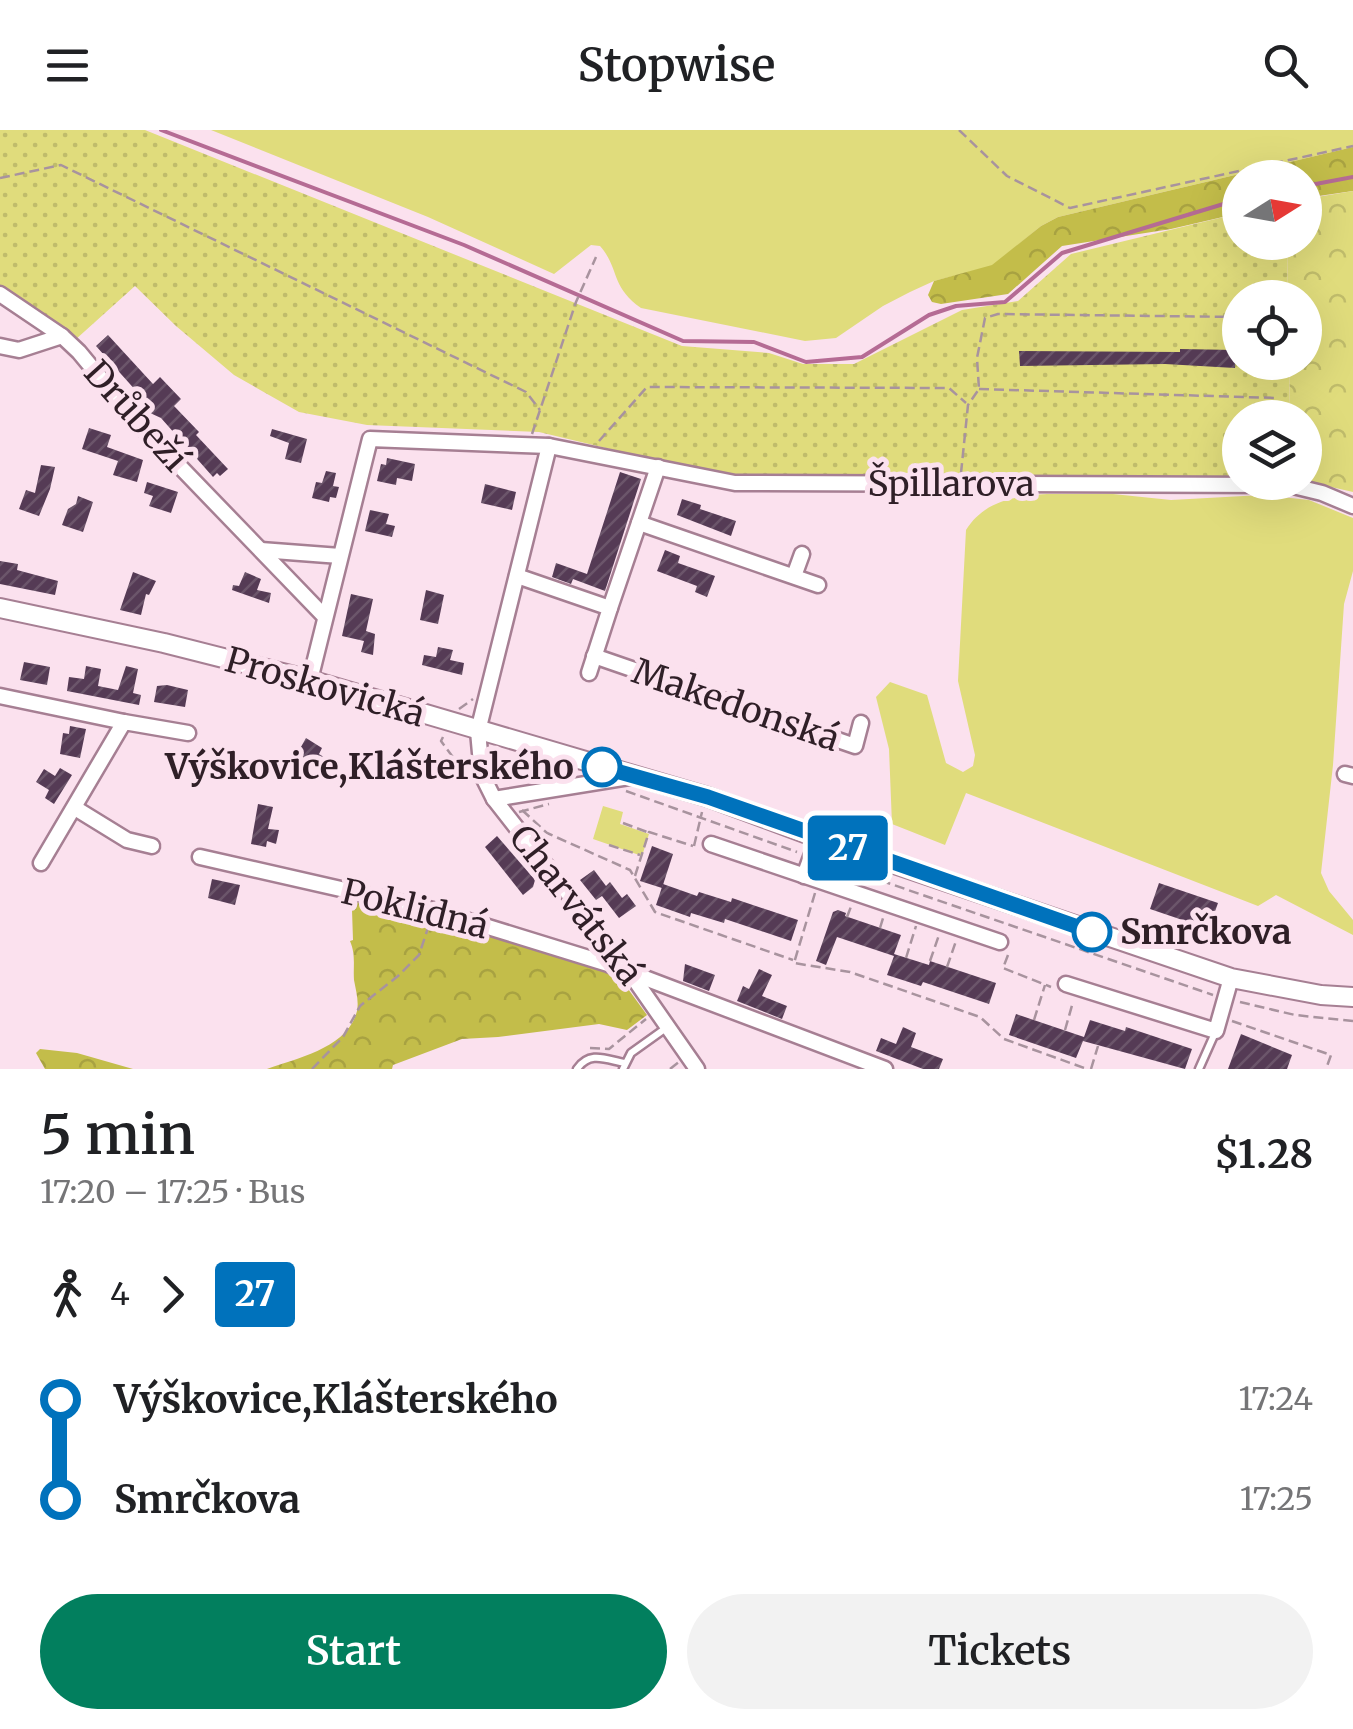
<!DOCTYPE html>
<meta charset="utf-8">
<style>
body{margin:0;font-family:Merriweather,serif;background:#f2f2f2;color:#202124;height:100vh;display:flex;flex-direction:column;font-size:38px;white-space:nowrap}
*{box-sizing:border-box;margin:0}
p{font-size:32px;color:#757577}
.icon{flex:none;width:55px;height:55px;fill:none;stroke:currentColor;stroke-width:2;stroke-linecap:round;stroke-linejoin:round}
.map{position:relative;height:939px;overflow:hidden}
.sheet{display:flex;flex-direction:column;background:#fff;flex:1}
.sheet>*{flex:none}
.badge{padding:0 20px;border-radius:8px;font-size:35px;line-height:65px}
.needle{width:65px;rotate:79deg}
.buttons{position:absolute;left:1222px;top:30px;display:grid;gap:20px}
.buttons a{display:grid;place-items:center;width:100px;height:100px;border-radius:50%;background:#fff;box-shadow:0 10px 40px #0002;font-size:50px}
.map>.badge{position:absolute;translate:-50% -50%;box-shadow:0 0 0 5px #fff}
.legs{display:flex;align-items:center;gap:15px;height:110px;padding:0 40px;font-size:32px}
.legs p{margin-inline-start:auto}
.headline{display:flex;align-items:center;justify-content:space-between;height:170px;padding:0 40px}
h1{font-size:55px;font-weight:600;line-height:75px}
.action{display:flex;gap:20px;margin-top:auto;padding:20px 40px}
.action a{flex:1;height:115px;border-radius:60px;background:#027f5e;color:#fff;font-size:40px;font-weight:600;line-height:115px;text-align:center}
.action a+a{background:#f2f2f2;color:#202124}
ul{padding:0 40px;list-style:none}
li{display:flex;align-items:center;gap:35px;height:100px;font-size:38px}
li i{display:grid;place-items:center;width:15px;height:100%;margin:0 12px;background:currentColor}
li i::after{content:'';width:25px;height:25px;margin:-12px;border:8px solid;border-radius:50%;background:#fff}
li p{margin-inline-start:auto}
li:first-child i{background:linear-gradient(#0000 50%,currentColor 0)}
li:last-child i{background:linear-gradient(currentColor 50%,#0000 0)}
header{display:flex;justify-content:space-between;align-items:center;height:130px;padding:0 40px;background:#fff;font-size:45px;font-weight:600}
.map>svg:first-child{display:block}
.grass{fill:#e0dc7c}
.forest{fill:url(#forest-crowns)}
.park{fill:url(#park-crowns)}
.garden{fill:url(#garden-dots)}
.lines{fill:none;stroke-linecap:round;stroke-linejoin:round}
.stream{stroke:#b56b94;stroke-width:4}
.building{fill:url(#building-hatch)}
.service-casing{stroke:#a67f93;stroke-width:11}
.minor-casing{stroke:#a67f93;stroke-width:19}
.tertiary-casing{stroke:#a67f93;stroke-width:22}
.path{stroke:#a8939e;stroke-width:2.5;stroke-dasharray:10 5;stroke-linecap:butt}
.service{stroke:#fff;stroke-width:6}
.minor{stroke:#fff;stroke-width:14}
.tertiary{stroke:#fff;stroke-width:18}
.line-1-casing{stroke:#fff;stroke-width:22}
.line-1{stroke:#0072bc;stroke-width:15}
.stop-1-dot{fill:#fff;stroke:#0072bc;stroke-width:5}
.labels{text-anchor:middle;dominant-baseline:central;stroke-width:10;stroke-linejoin:round;paint-order:stroke}
.street-label{font-size:35px;fill:#2f1f27;stroke:#fbe1ee}
.stop-label{font-size:35px;font-weight:bold;fill:#2f1f27;stroke:#fbe1ee;text-anchor:end}
</style>
<header><svg class="icon" aria-label="menu" viewBox="0 0 24 24"><path d="M4 6h16M4 12h16M4 18h16"/></svg>Stopwise<svg class="icon" aria-label="search" viewBox="0 0 24 24"><circle cx="10" cy="10" r="6"/><path d="M15 15l6 6"/></svg></header>
<div class="map">
<svg width="1353" height="939" viewBox="0 0 1353 939">
<defs>
<pattern id="forest-crowns" width="20" height="18" patternUnits="userSpaceOnUse" patternTransform="scale(2.5)"><rect width="20" height="18" fill="#c3bd4a"/><path d="M2 6a3 3 0 1 1 6 0M12 15a3 3 0 1 1 6 0" fill="none" stroke="#a8a241"/></pattern>
<pattern id="park-crowns" width="20" height="18" patternUnits="userSpaceOnUse" patternTransform="scale(2.5)"><rect width="20" height="18" fill="#e0dc7c"/><path d="M2 6a3 3 0 1 1 6 0M12 15a3 3 0 1 1 6 0" fill="none" stroke="#c0bc6b"/></pattern>
<pattern id="garden-dots" width="8" height="8" patternUnits="userSpaceOnUse" patternTransform="scale(2.5)"><rect width="8" height="8" fill="#e0dc7c"/><path d="M2 2h.1M6 6h.1" fill="none" stroke="#c0bc6b" stroke-width="1.8" stroke-linecap="round"/></pattern>
<pattern id="building-hatch" width="6" height="6" patternUnits="userSpaceOnUse" patternTransform="scale(2.5)"><rect width="6" height="6" fill="#553b55"/><path d="M-1 1l2-2M0 6l6-6M5 7l2-2" fill="none" stroke="#6b556a"/></pattern>
</defs>
<rect width="100%" height="100%" fill="#fbe1ee"/>
<g class="grass">
<path d="M211 0H1353V17L1058 87 1041 96 992 136 934 151 910 162 883 176 836 208 805 211 641 178C610 156 620 139 600 116L591 115 554 144 428 87Z"/>
<path d="M1047 364H1113L1171 370 1262 365 1309 370 1353 388V441L1344 474 1333 635 1321 743 1329 761 1353 790V805L1276 765 1258 776 966 663 945 715 892 694 889 619 876 567 890 552 927 565 946 633 963 642 973 636 975 625 958 551 966 400C984 371 1015 366 1047 364Z"/>
<polygon points="603,676 623,682 620,694 649,704 642,726 593,709"/>
</g>
<g class="forest">
<polygon points="1353,17 1353,61 1305,68 1305,48 1240,48 1240,83 1171,99 1062,116 1008,164 941,174 932,172 928,165 934,151 992,135 1041,96 1058,87"/>
<path d="M358 764 615 841 647 885 627 900 599 894 498 907 462 909 393 935 392 939H267C297 928 348 918 357 881 359 871 356 861 354 850 353 836 356 825 350 811L353 810 352 780Z"/>
<polygon points="40,919 77,923 133,939 45,939 36,923"/>
</g>
<polygon class="park" points="1353,61 1353,362 1305,351 1305,288 1290,287 1289,233 1305,232 1305,168 1288,167 1287,113 1305,112 1305,69"/>
<polygon class="garden" points="0,0 145,0 682,216 769,223 803,234 854,234 962,180 1018,171 1071,124 1240,83 1240,112 1287,113 1288,167 1240,168 1240,232 1289,233 1290,287 1240,288 1240,349 727,347 539,302 367,295 299,282 234,245 176,196 135,156 75,210 0,155"/>
<g class="lines">
<g class="stream">
<polyline points="161,0 464,115 683,211 754,212 806,232 862,227 929,185 956,176 1005,172 1062,123 1240,69"/>
<polyline points="1305,56 1353,47"/>
</g>
</g>
<g class="building">
<polygon points="108,205 153,254 160,247 181,269 174,276 199,302 196,305 228,339 220,346 217,343 213,347 161,288 148,282 150,277 146,272 96,216"/>
<polygon points="1180,219 1236,220 1235,238 1165,234 1020,236 1019,221 1180,222"/>
<polygon points="89,298 111,305 107,317 143,330 137,352 113,345 118,331 82,319"/>
<polygon points="272,299 307,309 301,333 285,329 289,313 270,306"/>
<polygon points="387,328 415,334 412,351 397,348 396,355 377,351 381,334 386,335"/>
<polygon points="41,335 55,337 50,359 39,386 19,379 26,360 35,363"/>
<polygon points="326,341 336,343 333,356 339,357 336,368 330,367 329,372 312,368 316,352 322,353"/>
<polygon points="620,342 641,349 605,461 573,449 571,454 552,447 556,433 587,444"/>
<polygon points="147,352 178,362 171,383 149,376 153,366 144,363"/>
<polygon points="485,354 516,362 512,380 481,373"/>
<polygon points="78,366 93,372 83,402 62,395 68,379 76,374"/>
<polygon points="682,369 701,375 700,379 736,391 731,406 677,385"/>
<polygon points="370,380 389,384 386,394 395,396 392,407 365,401"/>
<polygon points="665,420 680,426 678,433 715,446 707,467 695,462 697,456 657,441"/>
<polygon points="0,431 18,434 17,440 58,451 55,465 0,454"/>
<polygon points="133,442 156,451 149,465 146,464 141,485 120,480"/>
<polygon points="245,442 261,449 257,460 271,463 269,473 232,460 233,455 239,456"/>
<polygon points="426,460 444,465 438,494 420,490"/>
<polygon points="351,464 373,469 366,501 375,504 373,525 361,522 364,511 342,506"/>
<polygon points="438,517 453,520 450,530 464,533 462,545 422,535 424,525 436,527"/>
<polygon points="24,532 50,537 47,555 20,550"/>
<polygon points="86,536 101,539 98,556 118,560 126,536 138,539 133,563 141,565 139,575 67,561 69,547 84,549"/>
<polygon points="167,555 188,560 185,577 154,572 157,556"/>
<polygon points="70,596 86,599 80,628 60,624 63,603 69,604"/>
<polygon points="306,608 322,618 319,624 330,631 320,647 293,631"/>
<polygon points="60,638 72,645 54,674 45,668 49,660 36,652 44,639 55,646"/>
<polygon points="258,674 273,677 268,699 279,700 276,714 267,711 266,717 251,714"/>
<polygon points="497,706 535,750 533,757 523,765 485,717"/>
<polygon points="652,716 673,724 662,758 640,751"/>
<polygon points="594,740 606,756 610,752 622,768 627,764 636,776 619,788 602,766 596,770 580,750"/>
<polygon points="212,749 240,755 235,775 208,768"/>
<polygon points="1159,753 1218,773 1209,799 1150,779"/>
<polygon points="663,754 697,766 699,762 731,772 732,768 798,790 791,811 725,789 724,793 691,783 690,787 656,775"/>
<polygon points="838,780 846,783 845,786 901,805 894,824 929,835 930,831 996,853 989,874 923,852 921,856 887,845 894,826 837,807 826,835 816,831 833,782"/>
<polygon points="685,834 715,845 709,861 683,851"/>
<polygon points="759,839 772,845 762,866 787,876 782,889 737,871 743,856 749,859"/>
<polygon points="1016,884 1084,907 1090,890 1125,901 1126,897 1192,919 1185,939 1083,911 1076,928 1009,905"/>
<polygon points="903,897 916,903 911,917 943,929 939,939 923,939 876,921 881,908 896,914"/>
<polygon points="1241,904 1292,925 1287,939 1228,939"/>
</g>
<g class="lines">
<g class="service-casing">
<g id="service">
<path d="M577 939C590 920 607 930 625 933"/>
<polyline points="623,939 631,923 666,898"/>
<polyline points="1199,939 1215,903"/>
</g>
</g>
<g class="minor-casing">
<g id="minor">
<polyline points="0,164 62,206 79,222 137,292 325,487"/>
<polyline points="0,216 19,220 62,206"/>
<polyline points="549,316 478,601 482,645 494,669 628,840 697,939"/>
<polyline points="639,393 818,455"/>
<polyline points="261,420 340,426"/>
<polyline points="517,446 610,478 589,543"/>
<polyline points="794,446 802,424"/>
<polyline points="610,478 658,337"/>
<polyline points="594,526 855,616 861,593"/>
<polyline points="310,550 370,309 549,316 735,353 1289,355 1322,363 1353,376"/>
<polyline points="0,566 124,592"/>
<polyline points="1345,644 1353,646"/>
<polyline points="494,669 635,646"/>
<polyline points="75,678 127,710 152,716"/>
<polyline points="711,714 1000,812"/>
<polyline points="200,727 433,780 608,834 885,939"/>
<polyline points="41,733 124,592 188,603"/>
<polyline points="804,746 818,708"/>
<polyline points="1066,854 1216,901 1231,848"/>
</g>
</g>
<g class="tertiary-casing">
<polyline id="tertiary" points="0,478 164,513 310,550 708,667 818,708 1231,848 1321,865 1353,867"/>
</g>
<g class="path">
<polyline points="959,0 1007,46 1070,78 1353,16"/>
<polyline points="0,48 61,35 526,262 540,280"/>
<polyline points="979,259 1277,268"/>
<polyline points="532,304 576,172 596,127"/>
<polyline points="599,311 647,257 949,258 966,273"/>
<polyline points="961,343 968,275 979,259 977,228 985,188 998,184 1240,187"/>
<polyline points="459,579 473,569"/>
<polyline points="443,607 441,611 469,649"/>
<polyline points="626,661 797,722"/>
<polyline points="522,680 547,703 630,740 655,782 793,830"/>
<polyline points="519,682 549,674"/>
<polyline points="623,693 647,702"/>
<polyline points="609,715 640,725"/>
<polyline points="694,716 702,682"/>
<polyline points="824,731 1213,865"/>
<polyline points="635,746 649,702 693,716"/>
<polyline points="815,763 794,833 850,842 980,887 1004,909 1087,939"/>
<polyline points="847,787 852,774"/>
<polyline points="880,798 884,785"/>
<polyline points="1008,825 1003,838 1051,857"/>
<polyline points="906,828 916,796"/>
<polyline points="930,831 939,805"/>
<polyline points="947,837 956,811"/>
<polyline points="1240,872 1295,885 1353,891"/>
<polyline points="1034,890 1045,855"/>
<polyline points="1232,891 1331,925 1326,939"/>
<polyline points="1065,900 1073,872"/>
<polyline points="590,918 609,919 646,889"/>
<polyline points="312,939 343,907 360,876 398,846 419,825 430,792"/>
<polyline points="670,939 679,932"/>
<polyline points="1091,939 1098,916"/>
</g>
<use href="#service" class="service"/>
<use href="#minor" class="minor"/>
<use href="#tertiary" class="tertiary"/>
</g>
<g class="lines">
<g class="line-1-casing">
<polyline id="line-1" points="602,637 708,667 1092,802"/>
</g>
<use href="#line-1" class="line-1"/>
</g>
<g class="stop-1-dot">
<circle cx="602" cy="637" r="18"/>
<circle cx="1092" cy="802" r="18"/>
</g>
<g class="labels">
<g class="street-label">
<text transform="translate(136 286) rotate(48)">Drůbeží</text>
<text x="951" y="354">Špillarova</text>
<text transform="translate(325 557) rotate(16)">Proskovická</text>
<text transform="translate(736 575) rotate(19)">Makedonská</text>
<text transform="translate(576 775) rotate(52)">Charvátská</text>
<text transform="translate(415 779) rotate(14)">Poklidná</text>
</g>
<g class="stop-label">
<text x="574" y="637">Výškovice,Klášterského</text>
<text x="1120" y="802" text-anchor="start">Smrčkova</text>
</g>
</g>
</svg>
<div class="buttons">
<a><svg class="needle" viewBox="-14 -14 28 28"><path d="M0-13l5 13h-10z" fill="#e53935"/><path d="M0 13l5-13h-10z" fill="#757577"/></svg></a>
<a><svg class="icon" aria-label="locate" viewBox="0 0 24 24"><circle cx="12" cy="12" r="6"/><path d="M12 2v4M12 18v4M2 12h4M18 12h4"/></svg></a>
<a><svg class="icon" aria-label="layers" viewBox="0 0 24 24"><path d="M12 4l9 5-9 5-9-5zM3 14l9 5 9-5"/></svg></a>
</div>
<b class="badge" style="left:848px;top:718px;background:#0072bc;color:#fff">27</b>
</div>
<section class="sheet">
<div class="headline"><div><h1>5 min</h1><p>17:20 – 17:25 · Bus</p></div><b>$1.28</b></div>
<div class="legs"><svg class="icon" aria-label="walk" viewBox="0 0 24 24"><circle cx="13" cy="4" r="2"/><path d="M13 8l-2 6 4 7M11 14l-3 7M7 12l3-4h3l4 4"/></svg>4<svg class="icon" aria-label="forward" viewBox="0 0 24 24"><path d="M9 5l7 7-7 7"/></svg><b class="badge" style="background:#0072bc;color:#fff">27</b></div>
<ul>
<li><i style="color:#0072bc"></i><b>Výškovice,Klášterského</b><p>17:24</p></li>
<li><i style="color:#0072bc"></i><b>Smrčkova</b><p>17:25</p></li>
</ul>
<div class="action"><a>Start</a><a>Tickets</a></div>
</section>
